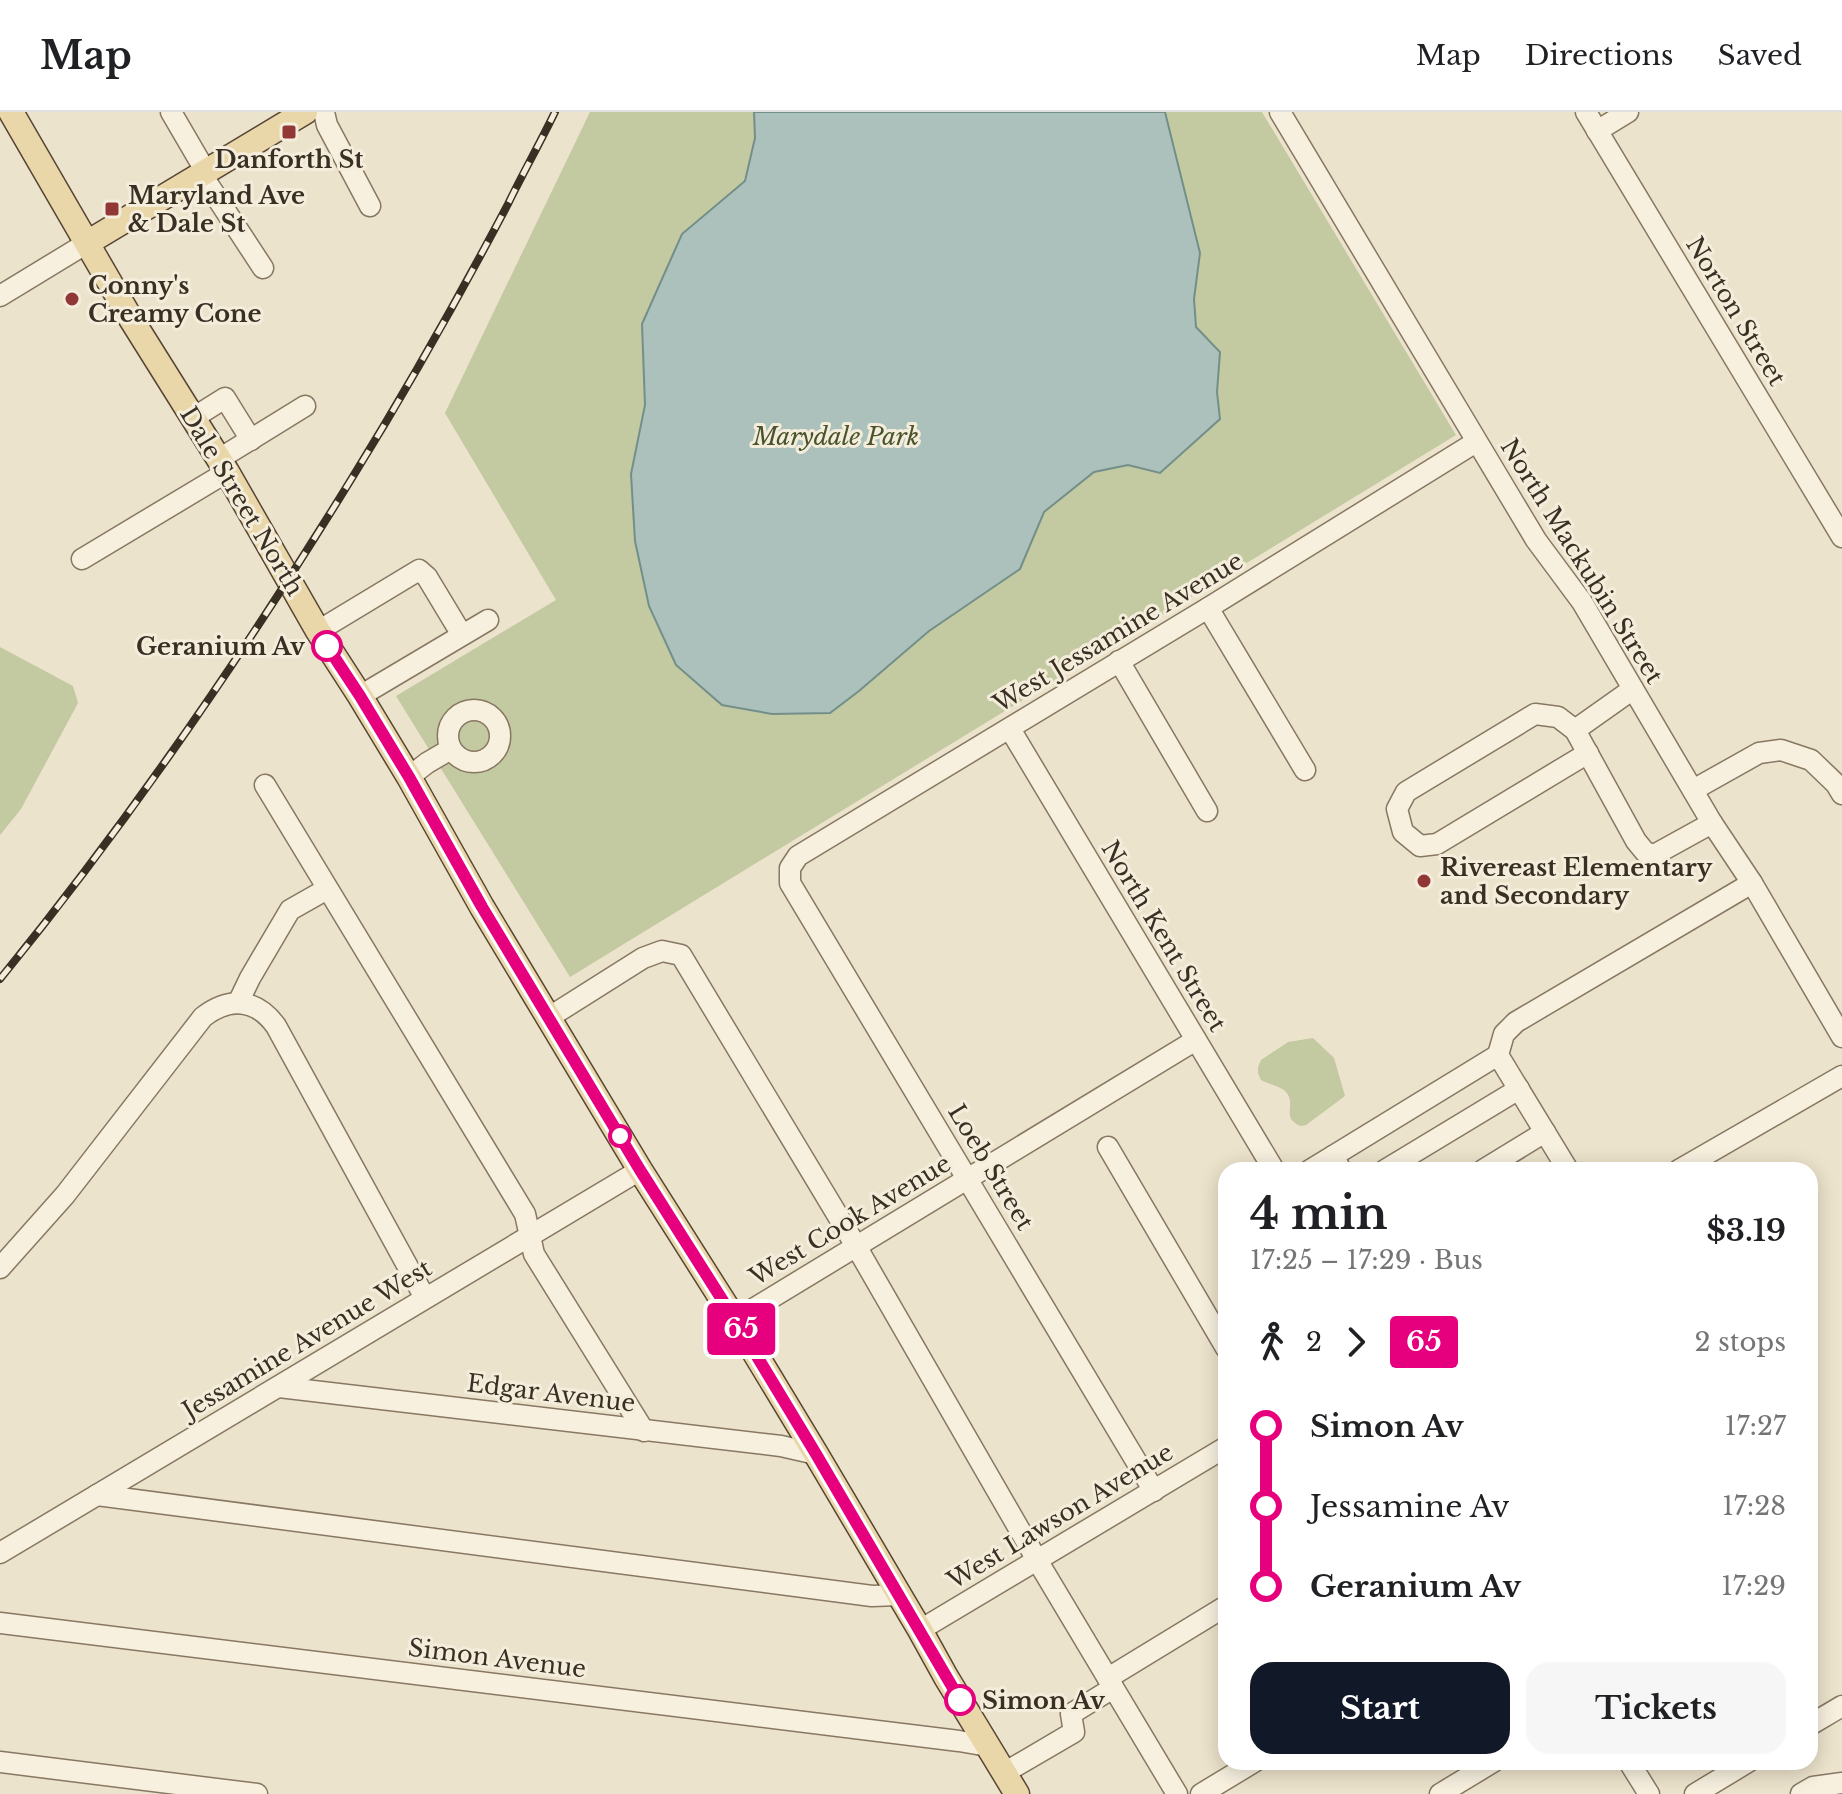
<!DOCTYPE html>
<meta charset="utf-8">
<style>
body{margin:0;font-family:"Libre Baskerville",serif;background:#f6f6f6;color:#202124;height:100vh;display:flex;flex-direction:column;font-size:30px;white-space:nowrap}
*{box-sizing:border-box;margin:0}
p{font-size:26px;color:#757577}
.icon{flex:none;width:44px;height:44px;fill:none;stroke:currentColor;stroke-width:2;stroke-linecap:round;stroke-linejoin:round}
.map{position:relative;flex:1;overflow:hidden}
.side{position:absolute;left:1218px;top:1050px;width:600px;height:608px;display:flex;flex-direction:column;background:#fff;border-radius:24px;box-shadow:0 4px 20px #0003}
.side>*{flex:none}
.badge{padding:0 16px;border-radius:6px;font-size:28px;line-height:52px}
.map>.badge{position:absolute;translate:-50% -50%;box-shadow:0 0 0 4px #fff}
.legs{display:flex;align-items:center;gap:12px;height:88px;padding:0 32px;font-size:26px}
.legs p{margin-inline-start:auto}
.overview{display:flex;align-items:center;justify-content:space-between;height:136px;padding:0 32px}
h1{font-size:44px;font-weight:700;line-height:60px}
.primary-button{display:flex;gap:16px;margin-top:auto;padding:16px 32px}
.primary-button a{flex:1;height:92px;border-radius:24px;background:#111827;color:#fff;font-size:32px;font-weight:700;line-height:92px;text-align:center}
.primary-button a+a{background:#f6f6f6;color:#202124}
ul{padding:0 32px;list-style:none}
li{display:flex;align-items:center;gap:28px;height:80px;font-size:30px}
li i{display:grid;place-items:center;width:12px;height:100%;margin:0 10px;background:currentColor}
li i::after{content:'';width:20px;height:20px;margin:-10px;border:6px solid;border-radius:50%;background:#fff}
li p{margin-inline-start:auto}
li:first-child i{background:linear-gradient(#0000 50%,currentColor 0)}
li:last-child i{background:linear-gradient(currentColor 50%,#0000 0)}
header{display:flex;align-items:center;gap:48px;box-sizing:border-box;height:112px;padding:0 40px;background:#fff;border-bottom:2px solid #e0e0e0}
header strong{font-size:38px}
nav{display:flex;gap:44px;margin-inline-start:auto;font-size:28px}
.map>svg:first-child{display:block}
.green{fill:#c3c9a0}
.water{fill:#acc1bb;stroke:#738f89;stroke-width:2}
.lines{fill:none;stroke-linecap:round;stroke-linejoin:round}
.minor-casing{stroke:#887761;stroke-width:23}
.major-casing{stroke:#564535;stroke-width:27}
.minor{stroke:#f7f0df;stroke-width:20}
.major{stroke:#ead7a9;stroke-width:24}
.rail-casing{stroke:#3a2f23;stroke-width:8}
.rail{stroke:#f4eddb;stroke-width:5;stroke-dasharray:15;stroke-linecap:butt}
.line-1-casing{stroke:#fff;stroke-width:18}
.line-1{stroke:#e6007e;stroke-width:12}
.poi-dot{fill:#913837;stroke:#f4eddb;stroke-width:3}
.stop-1-dot{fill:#fff;stroke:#e6007e;stroke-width:4}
.labels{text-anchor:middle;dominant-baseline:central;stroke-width:6;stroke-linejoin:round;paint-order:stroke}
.poi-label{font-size:24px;font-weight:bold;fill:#3a2f23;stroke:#f4eddb;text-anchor:start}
.street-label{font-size:24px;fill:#3a2f23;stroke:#f4eddb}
.park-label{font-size:24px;font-style:italic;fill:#49542c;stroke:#f4eddb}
.stop-label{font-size:24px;font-weight:bold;fill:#3a2f23;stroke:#f4eddb;text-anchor:end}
</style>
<header>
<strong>Map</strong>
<nav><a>Map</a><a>Directions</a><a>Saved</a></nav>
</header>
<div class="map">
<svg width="1842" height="1682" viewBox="0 0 1842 1682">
<rect width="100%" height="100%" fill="#ece3cc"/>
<g class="green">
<polygon points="590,0 1262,0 1456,323 570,865 396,584 556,488 445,301"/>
<polygon points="0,535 73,574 78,591 21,697 0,723"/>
<path d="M1313 926 1334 946 1345 984 1306 1013 1301 1014C1280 1006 1297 992 1286 980 1280 974 1268 972 1261 968L1258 961V955L1261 948 1288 930Z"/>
</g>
<polygon class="water" points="754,0 1165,0 1200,141 1194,187 1196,215 1220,240 1217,280 1220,307 1160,361 1128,353 1094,360 1044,400 1020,457 929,519 859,579 830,601 772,602 722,593 676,553 649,494 635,429 631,362 645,293 642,212 682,122 745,69 755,26"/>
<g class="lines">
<g class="minor-casing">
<g id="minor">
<polyline points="171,0 206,60"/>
<polyline points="324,0 327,13 370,94"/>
<polyline points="1280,0 1536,428 1582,490 1712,711 1752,771 1842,925"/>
<polyline points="1586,0 1842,425"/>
<polyline points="1597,19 1628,0"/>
<polyline points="202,63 263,156"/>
<polyline points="0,184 87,131"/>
<polyline points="193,306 225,286 251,328"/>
<polyline points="219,347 305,294"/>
<polyline points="82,447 227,360"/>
<polyline points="1208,496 1305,658"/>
<polyline points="318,519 419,458 427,465 462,523"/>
<polyline points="1119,549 1207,699"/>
<polyline points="1633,577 1575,618 1636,729 1645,740 1654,743 1712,711"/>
<polyline points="360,584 488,508"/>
<circle cx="474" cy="624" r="26"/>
<polyline points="1010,617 1274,1058"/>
<polyline points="1575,618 1558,605 1535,602 1406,680 1397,697 1403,720 1420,734 1437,732 1588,641"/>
<polyline points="409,665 427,651 451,637"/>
<polyline points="265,673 525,1102 534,1142 644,1319"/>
<polyline points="1693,678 1759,641 1781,638 1811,648 1836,672 1842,682"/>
<polyline points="238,891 250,866 290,798 327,777"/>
<polyline points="548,906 643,846 662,839 681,843 856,1134 1037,1448 1177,1682"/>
<polyline points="1108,1035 1226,1236"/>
<polyline points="1310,1058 1333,1044"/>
<polyline points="1341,1058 1333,1044 1498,943"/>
<polyline points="1385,1058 1519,977"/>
<polyline points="1483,1058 1545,1020"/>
<polyline points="1568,1058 1498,943 1504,922 1516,910 1752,771"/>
<polyline points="1679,1058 1842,964"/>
<path d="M0 1156 65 1083 203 905C229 885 256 886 276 914L425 1186"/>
<polyline points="735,1208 1196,928"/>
<polyline points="279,1275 781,1334 816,1342"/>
<polyline points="1154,1379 790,771 790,756 798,744 1208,496 1476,330"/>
<polyline points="97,1383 872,1484 899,1483"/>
<polyline points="0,1441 640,1058"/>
<polyline points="0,1511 959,1629 988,1634"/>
<polyline points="920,1518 1226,1335"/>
<polyline points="1108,1566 1226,1494"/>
<polyline points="1810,1613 1842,1594"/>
<polyline points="0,1650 257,1682"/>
<polyline points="1629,1650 1649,1682"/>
<polyline points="1004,1661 1074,1620 1071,1602 1113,1576"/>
<polyline points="1201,1682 1254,1650"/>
<polyline points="1440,1682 1493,1650"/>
<polyline points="1695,1682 1748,1650"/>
<polyline points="1801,1682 1813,1675 1842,1671"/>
</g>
</g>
<g class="major-casing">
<g id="major">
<polyline points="11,0 128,202 227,360 318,519 360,584 409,665 482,795 640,1058 735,1208 816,1342 920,1518 946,1565 1017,1682"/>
<polyline points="87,131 305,0"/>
</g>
</g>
<use href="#minor" class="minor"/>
<use href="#major" class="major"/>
<g class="rail-casing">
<path id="rail" d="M0 867C129 709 245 540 352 366 407 277 459 185 508 92 523 61 540 31 555 0"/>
</g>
<use href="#rail" class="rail"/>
</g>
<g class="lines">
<g class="line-1-casing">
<polyline id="line-1" points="327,534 360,584 409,665 482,795 640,1058 735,1208 816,1342 960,1588"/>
</g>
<use href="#line-1" class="line-1"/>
</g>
<g class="poi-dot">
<rect x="281" y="12" width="16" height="16" rx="4"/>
<rect x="104" y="89" width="16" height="16" rx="4"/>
<circle cx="72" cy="187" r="8"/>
<circle cx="1424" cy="769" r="8"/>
</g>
<g class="stop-1-dot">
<circle cx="327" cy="534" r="14"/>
<circle cx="620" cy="1024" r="10"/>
<circle cx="960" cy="1588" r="14"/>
</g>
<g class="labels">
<g class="poi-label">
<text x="289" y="47" text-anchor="middle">Danforth St</text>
<text x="128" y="83">Maryland Ave<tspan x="128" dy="28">&amp; Dale St</tspan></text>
<text x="88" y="173">Conny's<tspan x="88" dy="28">Creamy Cone</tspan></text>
<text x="1440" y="755">Rivereast Elementary<tspan x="1440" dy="28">and Secondary</tspan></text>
</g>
<g class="street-label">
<text transform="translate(1736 199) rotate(59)">Norton Street</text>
<text transform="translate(242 389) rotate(59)">Dale Street North</text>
<text transform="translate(1582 449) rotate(58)">North Mackubin Street</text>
<text transform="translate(1118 520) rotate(-31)">West Jessamine Avenue</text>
<text transform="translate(1164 824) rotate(59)">North Kent Street</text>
<text transform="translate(991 1055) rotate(59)">Loeb Street</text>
<text transform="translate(850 1108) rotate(-31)">West Cook Avenue</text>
<text transform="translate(307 1227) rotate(-31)">Jessamine Avenue West</text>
<text transform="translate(551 1281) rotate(7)">Edgar Avenue</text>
<text transform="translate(1060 1404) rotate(-31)">West Lawson Avenue</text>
<text transform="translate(497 1546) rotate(7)">Simon Avenue</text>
</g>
<g class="park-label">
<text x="836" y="324">Marydale Park</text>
</g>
<g class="stop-label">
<text x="305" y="534">Geranium Av</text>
<text x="982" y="1588" text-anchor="start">Simon Av</text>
</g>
</g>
</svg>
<b class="badge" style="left:741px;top:1217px;background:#e6007e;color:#fff">65</b>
<section class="side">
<div class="overview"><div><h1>4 min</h1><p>17:25 – 17:29 · Bus</p></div><b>$3.19</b></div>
<div class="legs"><svg class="icon" aria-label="walk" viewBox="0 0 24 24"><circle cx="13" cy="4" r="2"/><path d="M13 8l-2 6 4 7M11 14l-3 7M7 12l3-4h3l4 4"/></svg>2<svg class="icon" aria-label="forward" viewBox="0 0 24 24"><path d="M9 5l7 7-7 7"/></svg><b class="badge" style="background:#e6007e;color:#fff">65</b><p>2 stops</p></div>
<ul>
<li><i style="color:#e6007e"></i><b>Simon Av</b><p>17:27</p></li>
<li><i style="color:#e6007e"></i><span>Jessamine Av</span><p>17:28</p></li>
<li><i style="color:#e6007e"></i><b>Geranium Av</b><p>17:29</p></li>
</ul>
<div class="primary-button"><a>Start</a><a>Tickets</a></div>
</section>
</div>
